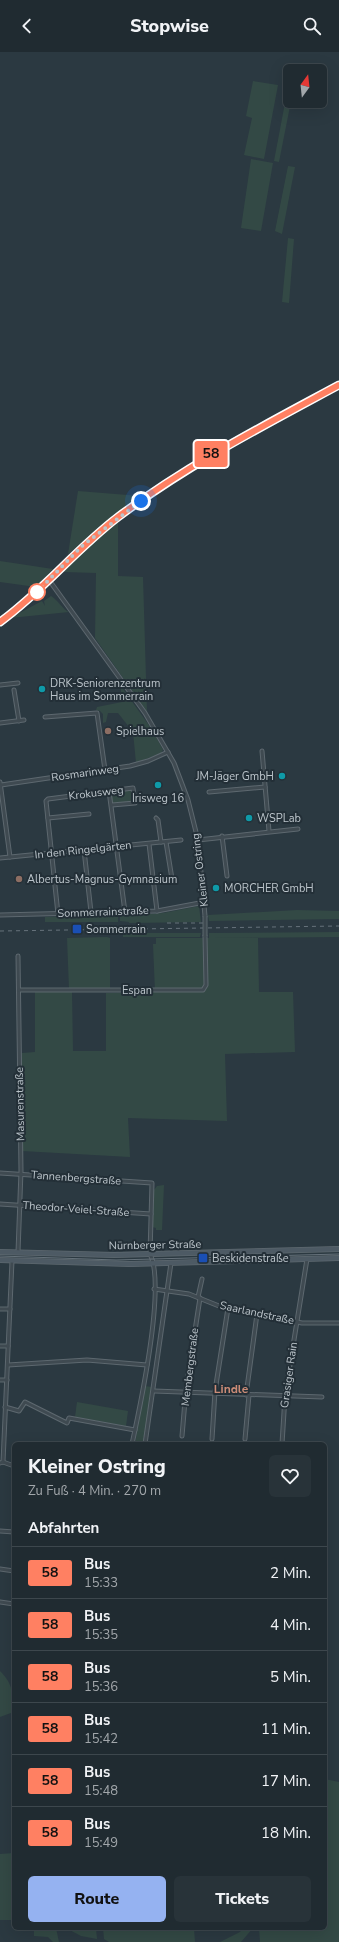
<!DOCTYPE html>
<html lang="de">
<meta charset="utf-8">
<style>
body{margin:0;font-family:"Nunito Sans",sans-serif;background:#283339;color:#f1f3f6;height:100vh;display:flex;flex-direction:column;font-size:15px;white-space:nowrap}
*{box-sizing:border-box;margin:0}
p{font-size:13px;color:#a2a7ab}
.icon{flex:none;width:22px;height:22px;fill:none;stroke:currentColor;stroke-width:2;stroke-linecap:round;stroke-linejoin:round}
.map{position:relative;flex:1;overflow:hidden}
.details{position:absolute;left:12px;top:1390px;width:315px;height:488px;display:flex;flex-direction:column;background:#202b31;border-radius:6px;box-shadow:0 4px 16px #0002,0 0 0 1px #3d474d}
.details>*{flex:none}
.badge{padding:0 8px;border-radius:3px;font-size:14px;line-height:26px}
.needle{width:26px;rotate:15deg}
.controls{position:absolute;left:283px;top:12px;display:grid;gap:8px}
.controls a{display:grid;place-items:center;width:44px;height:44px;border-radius:6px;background:#202b31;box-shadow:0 4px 16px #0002,0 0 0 1px #3d474d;font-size:20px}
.you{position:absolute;width:20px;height:20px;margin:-10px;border:3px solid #fff;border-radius:50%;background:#1a73e8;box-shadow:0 0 0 6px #1a73e833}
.map>.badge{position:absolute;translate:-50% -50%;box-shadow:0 0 0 2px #fff}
h2{padding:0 16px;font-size:15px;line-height:36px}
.round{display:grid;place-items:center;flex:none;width:42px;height:42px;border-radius:6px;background:#283339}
.overview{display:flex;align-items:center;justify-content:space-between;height:68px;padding:0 16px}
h1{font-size:19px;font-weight:800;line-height:30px}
.cta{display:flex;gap:8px;margin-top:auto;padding:8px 16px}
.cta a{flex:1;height:46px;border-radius:6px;background:#95b2f1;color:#111;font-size:16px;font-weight:800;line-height:46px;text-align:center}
.cta a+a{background:#283339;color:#f1f3f6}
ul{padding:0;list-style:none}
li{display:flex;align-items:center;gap:12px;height:52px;padding:0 16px;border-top:1px solid #3d474d}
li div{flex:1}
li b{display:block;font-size:15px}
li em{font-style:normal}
li .badge{min-width:44px;font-weight:700;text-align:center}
header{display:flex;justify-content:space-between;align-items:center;height:52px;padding:0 16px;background:#202b31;font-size:18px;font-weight:800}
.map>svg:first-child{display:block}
.green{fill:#334945}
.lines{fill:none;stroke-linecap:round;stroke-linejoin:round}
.minor-casing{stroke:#5d686f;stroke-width:5}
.secondary-casing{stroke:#5d686f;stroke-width:6}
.minor{stroke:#3f4a51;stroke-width:3}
.secondary{stroke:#4d5a64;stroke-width:4.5}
.tram{stroke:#66727b;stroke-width:1}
.rail{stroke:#66727b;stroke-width:1;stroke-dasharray:4 4;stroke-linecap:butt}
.minor-bridge-casing{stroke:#5d686f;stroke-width:5;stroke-linecap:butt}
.minor-bridge{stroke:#3f4a51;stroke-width:3}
.line-casing{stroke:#fff;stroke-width:9}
.line{stroke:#ff8062;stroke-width:6}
.walk{stroke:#bcc5cb;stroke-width:4;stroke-dasharray:0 7.2}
.stop-dot{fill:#fff;stroke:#ff8062;stroke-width:2}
.culture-dot{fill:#0f9aa8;stroke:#232f37;stroke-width:1.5}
.education-dot{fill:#8d6e63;stroke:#232f37;stroke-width:1.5}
.transit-dot{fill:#1a4fb4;stroke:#232f37;stroke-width:1.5}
.labels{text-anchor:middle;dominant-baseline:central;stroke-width:4;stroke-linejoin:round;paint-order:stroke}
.poi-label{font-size:11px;fill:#bcc5cb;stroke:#232f37;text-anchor:start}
.street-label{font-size:11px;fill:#bcc5cb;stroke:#232f37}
.neighbourhood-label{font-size:12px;font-weight:bold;fill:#cb8c77;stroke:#232f37}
</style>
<header><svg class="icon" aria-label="back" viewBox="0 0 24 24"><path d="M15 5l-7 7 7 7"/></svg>Stopwise<svg class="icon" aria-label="search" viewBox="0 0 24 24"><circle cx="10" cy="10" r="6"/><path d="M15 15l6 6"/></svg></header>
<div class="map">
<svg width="339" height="1890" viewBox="0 0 339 1890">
<rect width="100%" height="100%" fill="#2b3941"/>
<g class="green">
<polygon points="253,29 278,33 264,107 244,103 252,66 246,64"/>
<polygon points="288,35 290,35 291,49 279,110 274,109"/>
<polygon points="251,107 273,111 261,179 241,176"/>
<polygon points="288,114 295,115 282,182 275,179"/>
<polygon points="288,186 294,187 289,251 282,250"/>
<polygon points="78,439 140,444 140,446 68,502"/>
<polygon points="118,468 118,524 143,525 147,660 95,586 96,521 64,520 62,518"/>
<polygon points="0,509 53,517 36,535 0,530"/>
<path d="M51 544C58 548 63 558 69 560L10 566 42 549 45 554 44 549Z"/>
<polygon points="121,634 153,679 163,698 161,701 136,711 133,680 118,661 108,661 106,670 103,671 103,662 100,659 96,658 97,655 122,650 124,646 121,641"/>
<polygon points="133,736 135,751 112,753 109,739"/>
<polygon points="199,854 201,870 129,871 129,870 120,869 120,864 163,861"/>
<polygon points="297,858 339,859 339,867 209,869 208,863"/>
<polygon points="118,863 118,870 45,870 45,865"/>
<polygon points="339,880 339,885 209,886 209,881"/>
<polygon points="123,881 201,881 200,885 123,885"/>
<polygon points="107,885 110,886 110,937 69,937 67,886"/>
<polygon points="156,886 258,886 259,940 293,940 295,1000 225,1002 227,1069 128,1066 130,1105 22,1099 22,1001 35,1000 35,940 72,940 73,999 106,999 106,941 155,940 153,892 156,892"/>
<polygon points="164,1133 162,1178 156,1178 156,1176 152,1175 154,1138 157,1134"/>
<polygon points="145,1334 152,1335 144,1389 143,1392 135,1392"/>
<polygon points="77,1350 128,1359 126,1374 75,1365"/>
<path d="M0 1619C14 1633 13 1642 11 1661L0 1665Z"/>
<polygon points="325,1727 339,1730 339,1890 260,1890 259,1876 325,1876"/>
<polygon points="14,1801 14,1868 0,1868 0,1802"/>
<polygon points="34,1876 56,1876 59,1890 53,1890 48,1885 34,1884"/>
<polygon points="66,1876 96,1876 97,1887 81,1884"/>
<polygon points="103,1876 129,1876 133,1878 146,1879 146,1876 194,1876 195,1890 109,1890 104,1887"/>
<polygon points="243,1876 253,1876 241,1890 220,1890 240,1880"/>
</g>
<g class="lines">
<g class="minor-casing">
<g id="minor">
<polyline points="49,528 145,661 174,711 188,748 198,788 205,864"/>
<polyline points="0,633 18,631"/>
<polyline points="14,638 19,669"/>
<polyline points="45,665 97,661 105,718"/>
<polyline points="0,671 24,668"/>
<polyline points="262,699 269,779"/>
<polyline points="0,730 10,805"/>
<polyline points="1,733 130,714 148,709 168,700"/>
<polyline points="109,739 125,860"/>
<polyline points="209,740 265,735"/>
<polyline points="48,766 89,762"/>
<polyline points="156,766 158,768 161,790"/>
<polyline points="222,784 227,824"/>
<polyline points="198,788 298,777"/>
<polyline points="166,790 172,827"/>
<polyline points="149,792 157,859"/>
<polyline points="84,798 91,860"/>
<polyline points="0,806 181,788"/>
<polyline points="58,862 46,749 48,747 133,736 135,751 112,753"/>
<polyline points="0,863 157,859 205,850"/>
<polyline points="18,904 21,1119 18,1200"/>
<polyline points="19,938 203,938 206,933 205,884"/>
<path d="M0 1121 152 1131 150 1202C166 1233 140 1355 132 1392"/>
<polyline points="0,1152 151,1162"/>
<polyline points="154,1237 189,1242 219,1254 257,1262 302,1271 339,1271"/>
<polyline points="198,1245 202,1227"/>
<polyline points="0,1257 10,1257"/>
<polyline points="0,1294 8,1294"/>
<polyline points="8,1313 87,1308 147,1313"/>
<polyline points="0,1328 7,1328"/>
<polyline points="154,1339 322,1345"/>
<polyline points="246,1343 257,1262"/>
<polyline points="5,1355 19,1359 25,1350 67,1371 69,1366 135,1378"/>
<polyline points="182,1384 186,1337 200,1246"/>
<polyline points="212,1387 215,1339 228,1256"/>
<polyline points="245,1387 249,1343"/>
<polyline points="145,1392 171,1211"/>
<polyline points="282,1392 285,1344 307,1207"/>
<polyline points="3,1410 12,1209"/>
<polyline points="0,1411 3,1410 14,1414"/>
<polyline points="0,1479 14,1480"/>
<polyline points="0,1517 14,1519"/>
<polyline points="0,1550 14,1552"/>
</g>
</g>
<g class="secondary-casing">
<g id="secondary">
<path d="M0 570C43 539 75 498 118 465 187 413 263 374 339 333"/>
<polyline points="0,1200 114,1203 339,1197"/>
<polyline points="0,1208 130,1212 339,1206"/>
</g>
</g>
<use href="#minor" class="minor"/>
<use href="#secondary" class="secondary"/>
<polyline class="tram" points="0,1204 116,1208 339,1202"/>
<g class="rail">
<polyline points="167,871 207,871"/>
<polyline points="0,879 339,874"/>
</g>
<g class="minor-bridge-casing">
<polyline id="minor-bridge" points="205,864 205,884"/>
</g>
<use href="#minor-bridge" class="minor-bridge"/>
</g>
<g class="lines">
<g class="line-casing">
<path id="line" d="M0 570C43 539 76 497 118 465 187 413 263 374 339 333"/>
</g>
<use href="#line" class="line"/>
<polyline class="walk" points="37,540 82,494 141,449"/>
</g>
<circle class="stop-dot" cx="37" cy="540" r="8"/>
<g class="culture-dot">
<circle cx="42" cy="637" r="4"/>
<circle cx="282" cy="724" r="4"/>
<circle cx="158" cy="733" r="4"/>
<circle cx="249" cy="766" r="4"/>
<circle cx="216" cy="836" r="4"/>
</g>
<g class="education-dot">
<circle cx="108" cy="679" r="4"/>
<circle cx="19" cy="827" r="4"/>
</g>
<g class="transit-dot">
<rect x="72" y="872" width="10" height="10" rx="2"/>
<rect x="198" y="1201" width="10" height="10" rx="2"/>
</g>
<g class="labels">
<g class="poi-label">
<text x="50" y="631">DRK-Seniorenzentrum<tspan x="50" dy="13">Haus im Sommerrain</tspan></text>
<text x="116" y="679">Spielhaus</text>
<text x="274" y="724" text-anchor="end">JM-Jäger GmbH</text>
<text x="158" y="746" text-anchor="middle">Irisweg 16</text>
<text x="257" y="766">WSPLab</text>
<text x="27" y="827">Albertus-Magnus-Gymnasium</text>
<text x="224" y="836">MORCHER GmbH</text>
<text x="86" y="877">Sommerrain</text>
<text x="212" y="1206">Beskidenstraße</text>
</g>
<g class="street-label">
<text transform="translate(85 721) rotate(-8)">Rosmarinweg</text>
<text transform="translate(96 741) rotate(-7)">Krokusweg</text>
<text transform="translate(83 798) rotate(-6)">In den Ringelgärten</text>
<text transform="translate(200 818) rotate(-97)">Kleiner Ostring</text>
<text transform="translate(103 860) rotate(-2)">Sommerrainstraße</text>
<text x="137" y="938">Espan</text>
<text transform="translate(20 1052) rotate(-91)">Masurenstraße</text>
<text transform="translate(76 1126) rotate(4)">Tannenbergstraße</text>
<text transform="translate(76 1157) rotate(4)">Theodor-Veiel-Straße</text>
<text transform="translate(155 1193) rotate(-1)">Nürnberger Straße</text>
<text transform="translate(257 1261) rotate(12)">Saarlandstraße</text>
<text transform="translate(190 1315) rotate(-83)">Membergstraße</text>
<text transform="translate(289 1323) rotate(-82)">Grasiger Rain</text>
</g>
<g class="neighbourhood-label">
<text x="231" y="1337">Lindle</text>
</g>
</g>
</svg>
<div class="controls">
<a><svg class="needle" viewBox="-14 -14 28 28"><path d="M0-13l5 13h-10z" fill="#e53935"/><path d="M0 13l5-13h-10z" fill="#a2a7ab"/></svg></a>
</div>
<div class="you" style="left:141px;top:449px"></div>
<b class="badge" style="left:211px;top:402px;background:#ff8062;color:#111">58</b>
<section class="details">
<div class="overview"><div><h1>Kleiner Ostring</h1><p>Zu Fuß · 4 Min. · 270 m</p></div><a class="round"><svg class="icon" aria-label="heart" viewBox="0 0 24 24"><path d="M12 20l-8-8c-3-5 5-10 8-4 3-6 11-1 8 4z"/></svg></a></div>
<h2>Abfahrten</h2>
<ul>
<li><span class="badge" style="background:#ff8062;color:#111">58</span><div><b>Bus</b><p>15:33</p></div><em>2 Min.</em></li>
<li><span class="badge" style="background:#ff8062;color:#111">58</span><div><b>Bus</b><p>15:35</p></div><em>4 Min.</em></li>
<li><span class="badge" style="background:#ff8062;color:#111">58</span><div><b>Bus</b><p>15:36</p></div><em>5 Min.</em></li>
<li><span class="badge" style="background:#ff8062;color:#111">58</span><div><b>Bus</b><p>15:42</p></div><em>11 Min.</em></li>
<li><span class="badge" style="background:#ff8062;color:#111">58</span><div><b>Bus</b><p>15:48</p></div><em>17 Min.</em></li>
<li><span class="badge" style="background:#ff8062;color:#111">58</span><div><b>Bus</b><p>15:49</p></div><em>18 Min.</em></li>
</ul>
<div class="cta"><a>Route</a><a>Tickets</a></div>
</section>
</div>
